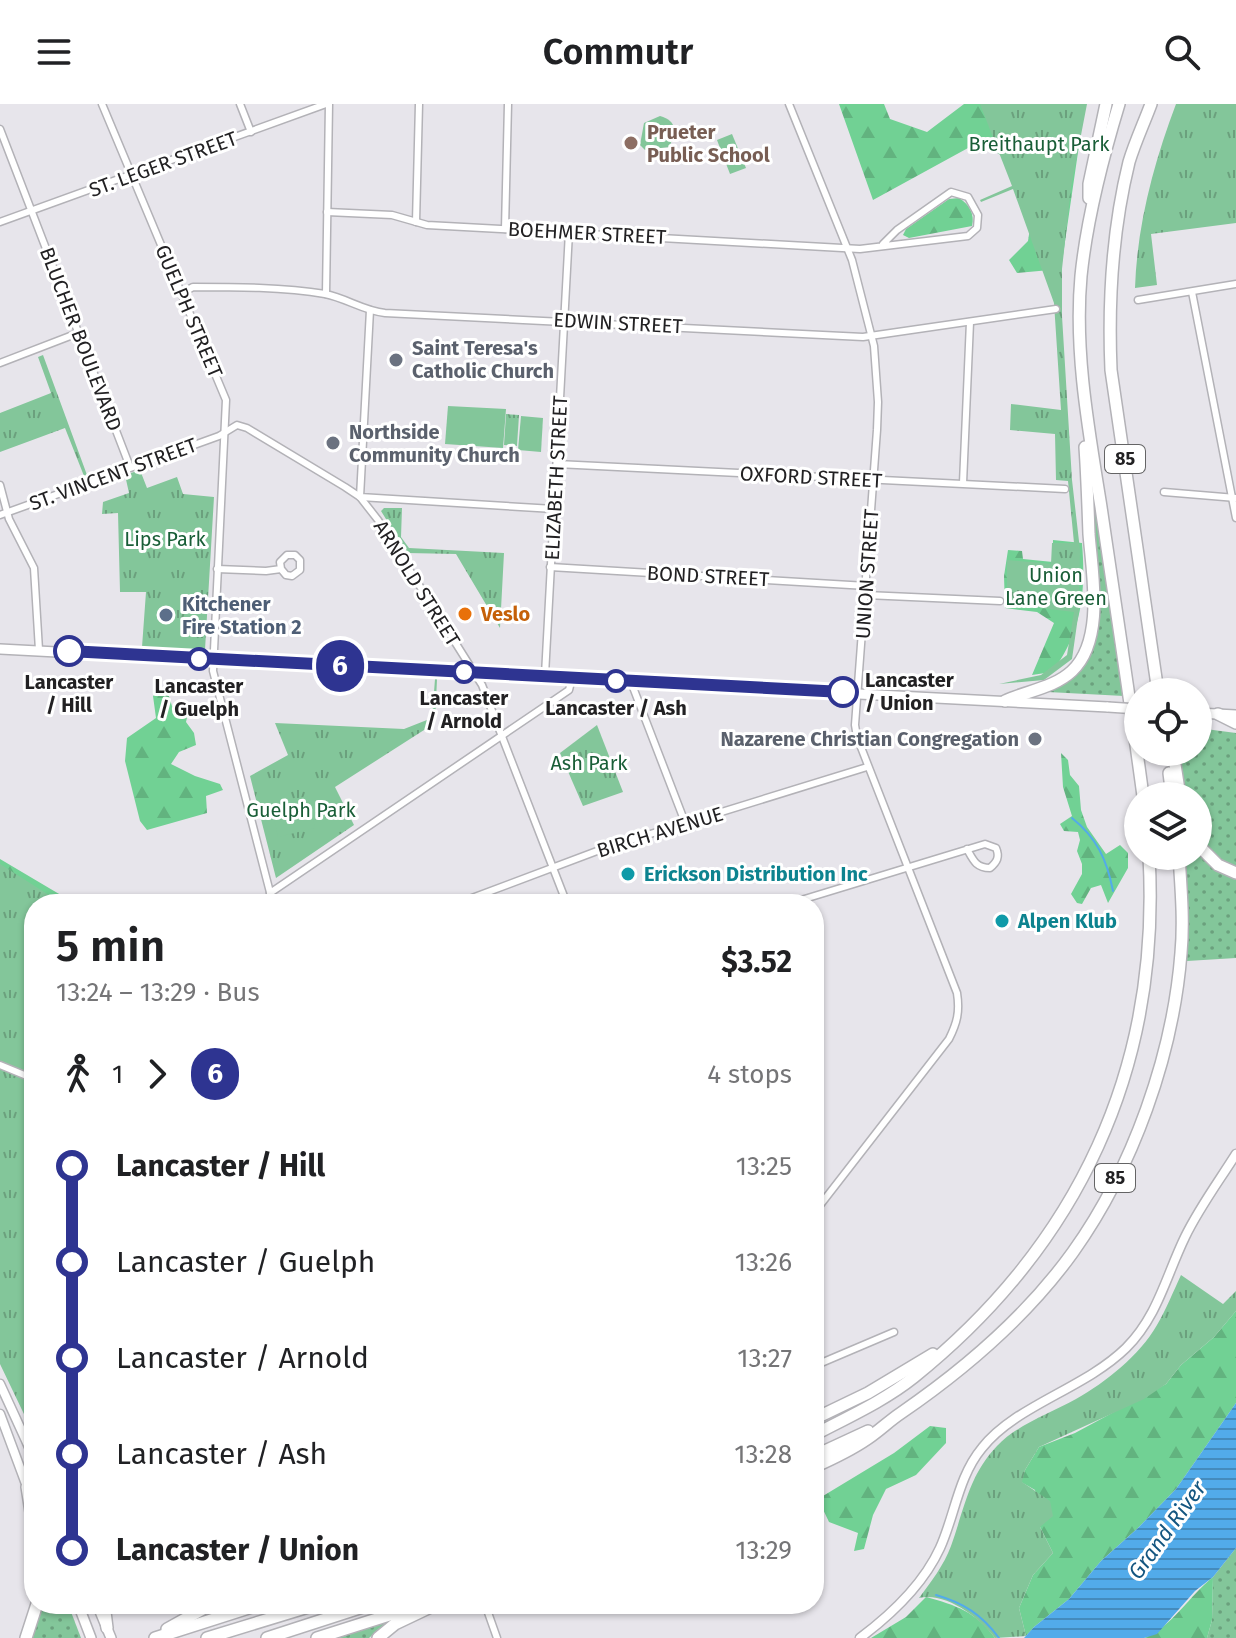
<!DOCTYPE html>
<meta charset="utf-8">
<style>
body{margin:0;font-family:"Fira Sans",sans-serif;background:#f2f2f2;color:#202124;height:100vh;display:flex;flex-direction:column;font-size:30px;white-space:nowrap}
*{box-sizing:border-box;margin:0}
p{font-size:26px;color:#757577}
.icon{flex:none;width:44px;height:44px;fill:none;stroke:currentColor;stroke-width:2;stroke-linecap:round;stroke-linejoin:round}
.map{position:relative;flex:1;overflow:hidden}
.panel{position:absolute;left:24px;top:790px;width:800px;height:720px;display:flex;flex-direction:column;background:#fff;border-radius:32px;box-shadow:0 2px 6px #0004}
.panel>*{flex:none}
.badge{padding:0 16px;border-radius:26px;font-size:28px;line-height:52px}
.tools{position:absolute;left:1124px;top:574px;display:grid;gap:16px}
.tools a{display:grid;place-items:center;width:88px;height:88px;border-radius:50%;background:#fff;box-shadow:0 2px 6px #0004;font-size:40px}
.map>.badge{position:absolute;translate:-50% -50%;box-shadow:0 0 0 4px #fff}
.legs{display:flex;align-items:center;gap:12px;height:88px;padding:0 32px;font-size:26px}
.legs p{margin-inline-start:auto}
.summary{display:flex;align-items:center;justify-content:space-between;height:136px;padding:0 32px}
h1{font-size:44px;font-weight:600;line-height:60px}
ul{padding:0 32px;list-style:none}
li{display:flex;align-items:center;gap:28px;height:96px;font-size:30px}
li i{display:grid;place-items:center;width:12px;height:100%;margin:0 10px;background:currentColor}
li i::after{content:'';width:20px;height:20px;margin:-10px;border:6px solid;border-radius:50%;background:#fff}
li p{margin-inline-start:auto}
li:first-child i{background:linear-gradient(#0000 50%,currentColor 0)}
li:last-child i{background:linear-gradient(currentColor 50%,#0000 0)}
header{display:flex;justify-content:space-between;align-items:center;height:104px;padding:0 32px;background:#fff;font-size:36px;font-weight:600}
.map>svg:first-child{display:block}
.grass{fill:url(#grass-dots)}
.forest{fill:url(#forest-firs)}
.park{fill:url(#park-tufts)}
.garden{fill:#83c69a}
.water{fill:url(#water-rules)}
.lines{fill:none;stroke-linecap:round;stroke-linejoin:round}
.stream{stroke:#52abea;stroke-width:2}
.minor-casing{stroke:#b3b2b7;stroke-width:9}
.tertiary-casing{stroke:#b3b2b7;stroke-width:11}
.secondary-casing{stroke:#b3b2b7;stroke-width:12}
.motorway-casing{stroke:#b3b2b7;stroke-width:14}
.minor{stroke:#fff;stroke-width:6}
.tertiary{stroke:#fff;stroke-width:8}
.secondary{stroke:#fff;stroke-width:9}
.motorway{stroke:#fff;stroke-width:11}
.secondary-bridge-casing{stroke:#b3b2b7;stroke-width:12;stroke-linecap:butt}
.secondary-bridge{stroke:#fff;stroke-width:9}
.line-1-casing{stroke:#fff;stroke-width:18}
.line-1{stroke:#2e3491;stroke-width:12}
.education-dot{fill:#8d6e63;stroke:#fff;stroke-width:3}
.worship-dot{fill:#6b7280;stroke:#fff;stroke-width:3}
.food-dot{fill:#e8710a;stroke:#fff;stroke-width:3}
.service-dot{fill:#5c6f8a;stroke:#fff;stroke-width:3}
.stop-1-dot{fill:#fff;stroke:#2e3491;stroke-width:4}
.culture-dot{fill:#0f9aa8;stroke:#fff;stroke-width:3}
.labels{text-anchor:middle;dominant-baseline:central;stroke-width:6;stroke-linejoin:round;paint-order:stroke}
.shield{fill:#fff;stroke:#646465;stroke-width:2}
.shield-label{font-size:18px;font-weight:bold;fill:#222123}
.education-label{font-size:20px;font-weight:bold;fill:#785e54;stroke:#fff;text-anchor:start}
.park-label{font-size:20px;fill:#195e37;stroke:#fff}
.street-label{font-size:20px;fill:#222123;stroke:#fff}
.worship-label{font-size:20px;font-weight:bold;fill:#5b616d;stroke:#fff;text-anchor:start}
.service-label{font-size:20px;font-weight:bold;fill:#4e5e75;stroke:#fff;text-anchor:start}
.food-label{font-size:20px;font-weight:bold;fill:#c56008;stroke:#fff;text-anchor:start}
.stop-label{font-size:20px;font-weight:bold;fill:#222123;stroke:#fff}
.culture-label{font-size:20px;font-weight:bold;fill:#0d838f;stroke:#fff;text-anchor:start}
.water-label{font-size:22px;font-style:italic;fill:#145680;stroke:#fff}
</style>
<header><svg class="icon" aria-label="menu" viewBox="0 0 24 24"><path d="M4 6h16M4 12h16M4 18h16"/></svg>Commutr<svg class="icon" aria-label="search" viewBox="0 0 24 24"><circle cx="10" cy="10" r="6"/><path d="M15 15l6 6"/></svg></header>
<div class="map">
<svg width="1236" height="1534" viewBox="0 0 1236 1534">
<defs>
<pattern id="grass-dots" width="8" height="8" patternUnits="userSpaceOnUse" patternTransform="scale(2)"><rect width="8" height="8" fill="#83c69a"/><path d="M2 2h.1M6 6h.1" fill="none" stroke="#6ba07d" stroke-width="1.8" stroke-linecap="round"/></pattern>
<pattern id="forest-firs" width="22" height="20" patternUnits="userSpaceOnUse" patternTransform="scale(2)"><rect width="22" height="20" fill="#71d194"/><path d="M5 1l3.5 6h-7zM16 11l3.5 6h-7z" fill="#62b37f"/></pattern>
<pattern id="park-tufts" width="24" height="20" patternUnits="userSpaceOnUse" patternTransform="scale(2)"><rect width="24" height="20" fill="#83c69a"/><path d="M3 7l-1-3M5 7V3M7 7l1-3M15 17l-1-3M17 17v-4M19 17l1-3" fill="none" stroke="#6ba07d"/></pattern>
<pattern id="water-rules" width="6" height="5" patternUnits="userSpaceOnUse" patternTransform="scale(2)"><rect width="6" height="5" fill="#52abea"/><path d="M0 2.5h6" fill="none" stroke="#448bbd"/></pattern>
</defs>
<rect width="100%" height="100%" fill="#e7e5eb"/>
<g class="grass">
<path d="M1097 406 1124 592 1048 588 1047 585C1060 574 1079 562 1089 549 1107 526 1095 438 1093 408Z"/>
<path d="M1198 624 1236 629V763C1195 745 1198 732 1198 692H1186L1179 648H1198Z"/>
<polygon points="1198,746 1207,759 1236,773 1236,854 1187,857 1184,752 1198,752"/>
<polygon points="1236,1444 1236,1534 1207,1534 1212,1516 1213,1473"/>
<polygon points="42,1500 68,1500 81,1534 30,1534"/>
<polygon points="383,1516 384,1521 369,1534 326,1534"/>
</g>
<g class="forest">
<polygon points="839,0 884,0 890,15 927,28 964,0 1085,0 1061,165 1017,169 1009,156 1028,137 1030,124 1004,53 979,38 873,96"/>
<path d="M959 94C969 100 975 110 972 122L909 134 903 131 906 125 949 95Z"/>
<path d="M1053 436 1082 439C1086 487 1082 529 1052 568L1032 571 1054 519 1037 508 1005 504 1004 472 1008 446 1022 447 1023 455 1053 458Z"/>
<polygon points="160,585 168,589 172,602 180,600 189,605 186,618 194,629 196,641 179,648 171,660 195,672 220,680 223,686 206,692 207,709 147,726 140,717 125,657 127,634 156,614 153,592"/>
<polygon points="1061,649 1068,656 1070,671 1079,682 1081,706 1087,723 1106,750 1120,741 1128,749 1128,764 1108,799 1101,781 1091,784 1082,800 1077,799 1071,790 1082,770 1082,760 1077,747 1080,736 1078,728 1064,727 1060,720 1072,712 1063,683"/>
<polygon points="0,755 76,800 34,800 0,813"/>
<polygon points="1236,1207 1236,1299 1176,1385 1138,1424 1101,1457 1069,1495 1034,1523 1026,1532 1019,1504 1033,1471 1053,1449 1040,1423 1035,1386 1021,1378 1025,1366 1039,1343 1075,1329 1166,1280 1181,1261 1214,1233"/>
<polygon points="930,1322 946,1324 946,1339 916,1371 886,1385 873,1411 864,1445 854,1447 858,1429 829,1418 818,1395 894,1349"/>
<path d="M1213 1473 1212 1516 1207 1534H1144C1170 1525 1191 1490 1213 1473Z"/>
<path d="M926 1493C956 1501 976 1508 995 1534H871L906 1513Z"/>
</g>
<g class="park">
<polygon points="980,0 1087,0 1071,83 1062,165 1062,212 1072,376 1080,446 1079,506 1072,555 1044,576 999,580 1041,571 1067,551 1074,508 1007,500 1007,456 1051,460 1052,439 1074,439 1068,377 1056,376 1055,330 1010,326 1011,300 1061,306 1054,199 1013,85 981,98 980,96 1012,82"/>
<path d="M1176 0H1236V119L1151 130 1157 181 1135 184C1137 121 1154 58 1176 0Z"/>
<polygon points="43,251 87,371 84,372 65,324 0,348 0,309 51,289 38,253"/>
<polygon points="506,310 519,311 517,342 504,341"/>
<polygon points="140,366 147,384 177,373 183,390 214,393 205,546 142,543 146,488 120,488 118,409 102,410 103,398 129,389 125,371"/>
<polygon points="384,404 402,404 401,433 409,444 504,449 500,524 456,450 407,449 381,407"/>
<polygon points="435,575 437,575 435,619 335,683 354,721 276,774 250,672 288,651 275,619 404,625 432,614"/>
<polygon points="597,621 623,688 583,702 560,649"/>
<polygon points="0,760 63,800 34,800 34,1331 0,1260"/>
<path d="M1181 1171 1223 1200 1236 1187V1207L1214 1233 1181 1261 1166 1280 1144 1295 1039 1343 1025 1366 1022 1378 1050 1397 1053 1412 1040 1423 1053 1449 1033 1471 1019 1504 1026 1532 995 1534C980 1514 946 1488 919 1494 931 1478 944 1461 951 1442 964 1406 969 1371 997 1342 1018 1320 1049 1310 1076 1295 1106 1278 1139 1252 1157 1221 1166 1206 1173 1188 1181 1171Z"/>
</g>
<g class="garden">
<path d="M660 12C678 17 676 29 669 43L645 46 640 41 644 19Z"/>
<polygon points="732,30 746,64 730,70 717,36"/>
<polygon points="448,302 506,305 503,344 445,340"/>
<polygon points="521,312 543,314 541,348 518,346"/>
<polygon points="307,692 315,724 278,733 271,700"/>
</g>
<polygon class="water" points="1236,1299 1236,1444 1213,1473 1195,1487 1157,1530 1144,1534 1024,1534 1034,1523 1069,1495 1101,1457 1138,1424 1176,1385"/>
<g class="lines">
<g class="stream">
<path d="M1072 714C1097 734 1107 756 1113 787"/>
<path d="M936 1491C964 1499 982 1511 999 1534"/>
</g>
<g class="minor-casing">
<g id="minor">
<polyline points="102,0 226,296 213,567 273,800"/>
<polyline points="240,0 251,28"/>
<path d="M789 0 852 156 874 242 878 298 877 326 855 621 857 633 957 889C960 908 957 919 949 935L814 1109"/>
<polyline points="0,25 130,363"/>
<polyline points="327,108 392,111 427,121 860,145 968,132 977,124 978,111 968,93 951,88 897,126 883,140"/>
<polyline points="0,118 326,0"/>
<polyline points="416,118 419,0"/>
<polyline points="505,125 508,0"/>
<polyline points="1192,188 1236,414"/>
<path d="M182 189 193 183C236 183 283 183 325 190 346 194 364 207 385 209L863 233 1056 205"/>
<polyline points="326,190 329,0"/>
<polyline points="1138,196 1236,180"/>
<polyline points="370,206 360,393 554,405"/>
<polyline points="0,259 78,229"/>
<polyline points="557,360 1065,385"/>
<polyline points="963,379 970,218"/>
<polyline points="0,381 9,415 34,464 39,546"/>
<polyline points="1164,388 1236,394"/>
<polyline points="0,411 219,332 237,321 247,324 345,383 360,393 378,416 482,581 567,800"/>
<polyline points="550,463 867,482"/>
<polyline points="217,465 266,467 281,465 286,471 292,472 300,466 300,456 295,451 287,451 280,458 281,465"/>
<polyline points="866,491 1000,497"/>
<polyline points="545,571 569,128"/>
<polyline points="631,578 686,721"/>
<polyline points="270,789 569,586 572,574"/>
<polyline points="456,800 605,744 867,663"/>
<path d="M788 800 985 740 996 744C1000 753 997 758 990 764 976 764 973 756 967 745"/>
<polyline points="0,961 34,975"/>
<polyline points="814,1262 894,1228"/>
<polyline points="485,1500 497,1534"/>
</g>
</g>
<g class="tertiary-casing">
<g id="tertiary">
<polyline points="0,1280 34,1354"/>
<polyline points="0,1310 29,1388"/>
<path d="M860 1534C892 1510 923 1481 940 1444 955 1411 958 1373 982 1344 1016 1301 1084 1285 1126 1244 1158 1212 1166 1172 1185 1133 1199 1104 1219 1077 1236 1050"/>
</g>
</g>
<g class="secondary-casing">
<g id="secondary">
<polyline points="0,545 1108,603"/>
<polyline points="1198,609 1236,611"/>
<polyline points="78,1500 91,1534"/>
<polyline points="97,1500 111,1534"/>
</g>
</g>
<g class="motorway-casing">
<g id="motorway">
<path d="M1119 0C1102 56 1087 113 1081 172 1074 248 1089 328 1101 403 1115 499 1130 595 1143 692"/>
<path d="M1151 0C1144 19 1135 38 1129 58 1112 127 1108 195 1111 266L1158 588"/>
<polyline points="1089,94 1089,80 1106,0"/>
<path d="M1005 597C1026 587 1054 584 1072 567 1105 536 1092 469 1089 430 1088 401 1087 372 1085 343"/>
<polyline points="1218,610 1236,619"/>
<polyline points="1173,648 1180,692"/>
<polyline points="1169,669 1172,692"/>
<polyline points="1198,741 1218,761 1236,769"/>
<polyline points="814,1315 868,1289 933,1250"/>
<path d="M814 1331C848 1313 884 1297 914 1273 1079 1140 1161 964 1149 752"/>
<polyline points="814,1352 868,1327"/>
<path d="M814 1363C832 1355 851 1346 867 1335 879 1327 889 1317 901 1309 965 1265 1027 1212 1073 1148 1133 1064 1173 951 1181 849 1184 817 1181 784 1179 752"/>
<polyline points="27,1383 34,1427"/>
<polyline points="104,1500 107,1524"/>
<polyline points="167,1525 212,1500"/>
<polyline points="26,1534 37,1500"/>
<polyline points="155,1534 261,1500"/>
<polyline points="207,1534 318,1500"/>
<polyline points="267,1534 372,1500"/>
<polyline points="317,1534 424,1500"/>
<polyline points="378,1534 395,1520 437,1500"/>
</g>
</g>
<use href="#minor" class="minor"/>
<use href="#tertiary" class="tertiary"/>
<use href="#secondary" class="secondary"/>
<use href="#motorway" class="motorway"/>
<g class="secondary-bridge-casing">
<polyline id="secondary-bridge" points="1108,603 1138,605"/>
</g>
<use href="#secondary-bridge" class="secondary-bridge"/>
</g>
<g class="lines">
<g class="line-1-casing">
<polyline id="line-1" points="69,547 843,588"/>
</g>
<use href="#line-1" class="line-1"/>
</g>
<circle class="education-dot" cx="631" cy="39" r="8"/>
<g class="worship-dot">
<circle cx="396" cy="256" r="8"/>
<circle cx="333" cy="339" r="8"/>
<circle cx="1035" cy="635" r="8"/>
</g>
<circle class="food-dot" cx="465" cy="510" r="8"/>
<circle class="service-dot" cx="166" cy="511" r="8"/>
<g class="stop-1-dot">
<circle cx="69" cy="547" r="14"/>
<circle cx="199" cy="555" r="10"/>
<circle cx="464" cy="568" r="10"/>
<circle cx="616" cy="577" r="10"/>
<circle cx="843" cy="588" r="14"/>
</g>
<g class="culture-dot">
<circle cx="628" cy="770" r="8"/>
<circle cx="1002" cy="817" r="8"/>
</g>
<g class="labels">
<g class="shield">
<rect x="1105" y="341" width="40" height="28" rx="6"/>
<rect x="1095" y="1060" width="40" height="28" rx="6"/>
</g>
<g class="shield-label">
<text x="1125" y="355">85</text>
<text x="1115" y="1074">85</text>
</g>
<g class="education-label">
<text x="647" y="28">Prueter<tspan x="647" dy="23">Public School</tspan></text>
</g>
<g class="park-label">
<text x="1039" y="40">Breithaupt Park</text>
<text x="165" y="435">Lips Park</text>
<text x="1056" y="471">Union<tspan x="1056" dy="23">Lane Green</tspan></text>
<text x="589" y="659">Ash Park</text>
<text x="301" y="706">Guelph Park</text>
</g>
<g class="street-label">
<text transform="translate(163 60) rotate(-20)">ST. LEGER STREET</text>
<text transform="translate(587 129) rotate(3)">BOEHMER STREET</text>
<text transform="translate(189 207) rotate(67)">GUELPH STREET</text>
<text transform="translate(618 219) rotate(3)">EDWIN STREET</text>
<text transform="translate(81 235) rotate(69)">BLUCHER BOULEVARD</text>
<text transform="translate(113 370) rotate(-20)">ST. VINCENT STREET</text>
<text transform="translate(811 373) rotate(3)">OXFORD STREET</text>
<text transform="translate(556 374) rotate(-87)">ELIZABETH STREET</text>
<text transform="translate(867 470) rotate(-86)">UNION STREET</text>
<text transform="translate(708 472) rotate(3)">BOND STREET</text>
<text transform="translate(417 479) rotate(58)">ARNOLD STREET</text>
<text transform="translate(660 728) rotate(-17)">BIRCH AVENUE</text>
</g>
<g class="worship-label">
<text x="412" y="244">Saint Teresa's<tspan x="412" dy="23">Catholic Church</tspan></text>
<text x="349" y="328">Northside<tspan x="349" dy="23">Community Church</tspan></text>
<text x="1019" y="635" text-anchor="end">Nazarene Christian Congregation</text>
</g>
<g class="service-label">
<text x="182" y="500">Kitchener<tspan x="182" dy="23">Fire Station 2</tspan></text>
</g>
<g class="food-label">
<text x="481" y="510">Veslo</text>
</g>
<g class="stop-label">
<text x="865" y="576" text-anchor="start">Lancaster<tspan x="865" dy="23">/ Union</tspan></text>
<text x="69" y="578">Lancaster<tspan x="69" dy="23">/ Hill</tspan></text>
<text x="199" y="582">Lancaster<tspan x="199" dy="23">/ Guelph</tspan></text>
<text x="464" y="594">Lancaster<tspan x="464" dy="23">/ Arnold</tspan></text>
<text x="616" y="604">Lancaster / Ash</text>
</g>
<g class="culture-label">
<text x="644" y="770">Erickson Distribution Inc</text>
<text x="1018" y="817">Alpen Klub</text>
</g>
<g class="water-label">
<text transform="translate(1167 1426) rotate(-54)">Grand River</text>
</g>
</g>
</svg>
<div class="tools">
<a><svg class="icon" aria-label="locate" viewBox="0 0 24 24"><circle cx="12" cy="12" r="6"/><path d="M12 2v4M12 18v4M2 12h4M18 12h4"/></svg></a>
<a><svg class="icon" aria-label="layers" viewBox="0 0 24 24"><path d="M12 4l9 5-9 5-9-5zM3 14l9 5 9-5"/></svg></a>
</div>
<b class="badge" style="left:340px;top:562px;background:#2e3491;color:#fff">6</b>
<section class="panel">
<div class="summary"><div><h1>5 min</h1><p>13:24 – 13:29 · Bus</p></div><b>$3.52</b></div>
<div class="legs"><svg class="icon" aria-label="walk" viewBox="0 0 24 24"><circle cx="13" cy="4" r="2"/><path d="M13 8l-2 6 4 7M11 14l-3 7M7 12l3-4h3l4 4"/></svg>1<svg class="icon" aria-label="forward" viewBox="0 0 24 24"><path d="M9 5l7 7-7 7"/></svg><b class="badge" style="background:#2e3491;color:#fff">6</b><p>4 stops</p></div>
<ul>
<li><i style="color:#2e3491"></i><b>Lancaster / Hill</b><p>13:25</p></li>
<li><i style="color:#2e3491"></i><span>Lancaster / Guelph</span><p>13:26</p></li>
<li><i style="color:#2e3491"></i><span>Lancaster / Arnold</span><p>13:27</p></li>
<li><i style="color:#2e3491"></i><span>Lancaster / Ash</span><p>13:28</p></li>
<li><i style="color:#2e3491"></i><b>Lancaster / Union</b><p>13:29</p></li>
</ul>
</section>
</div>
